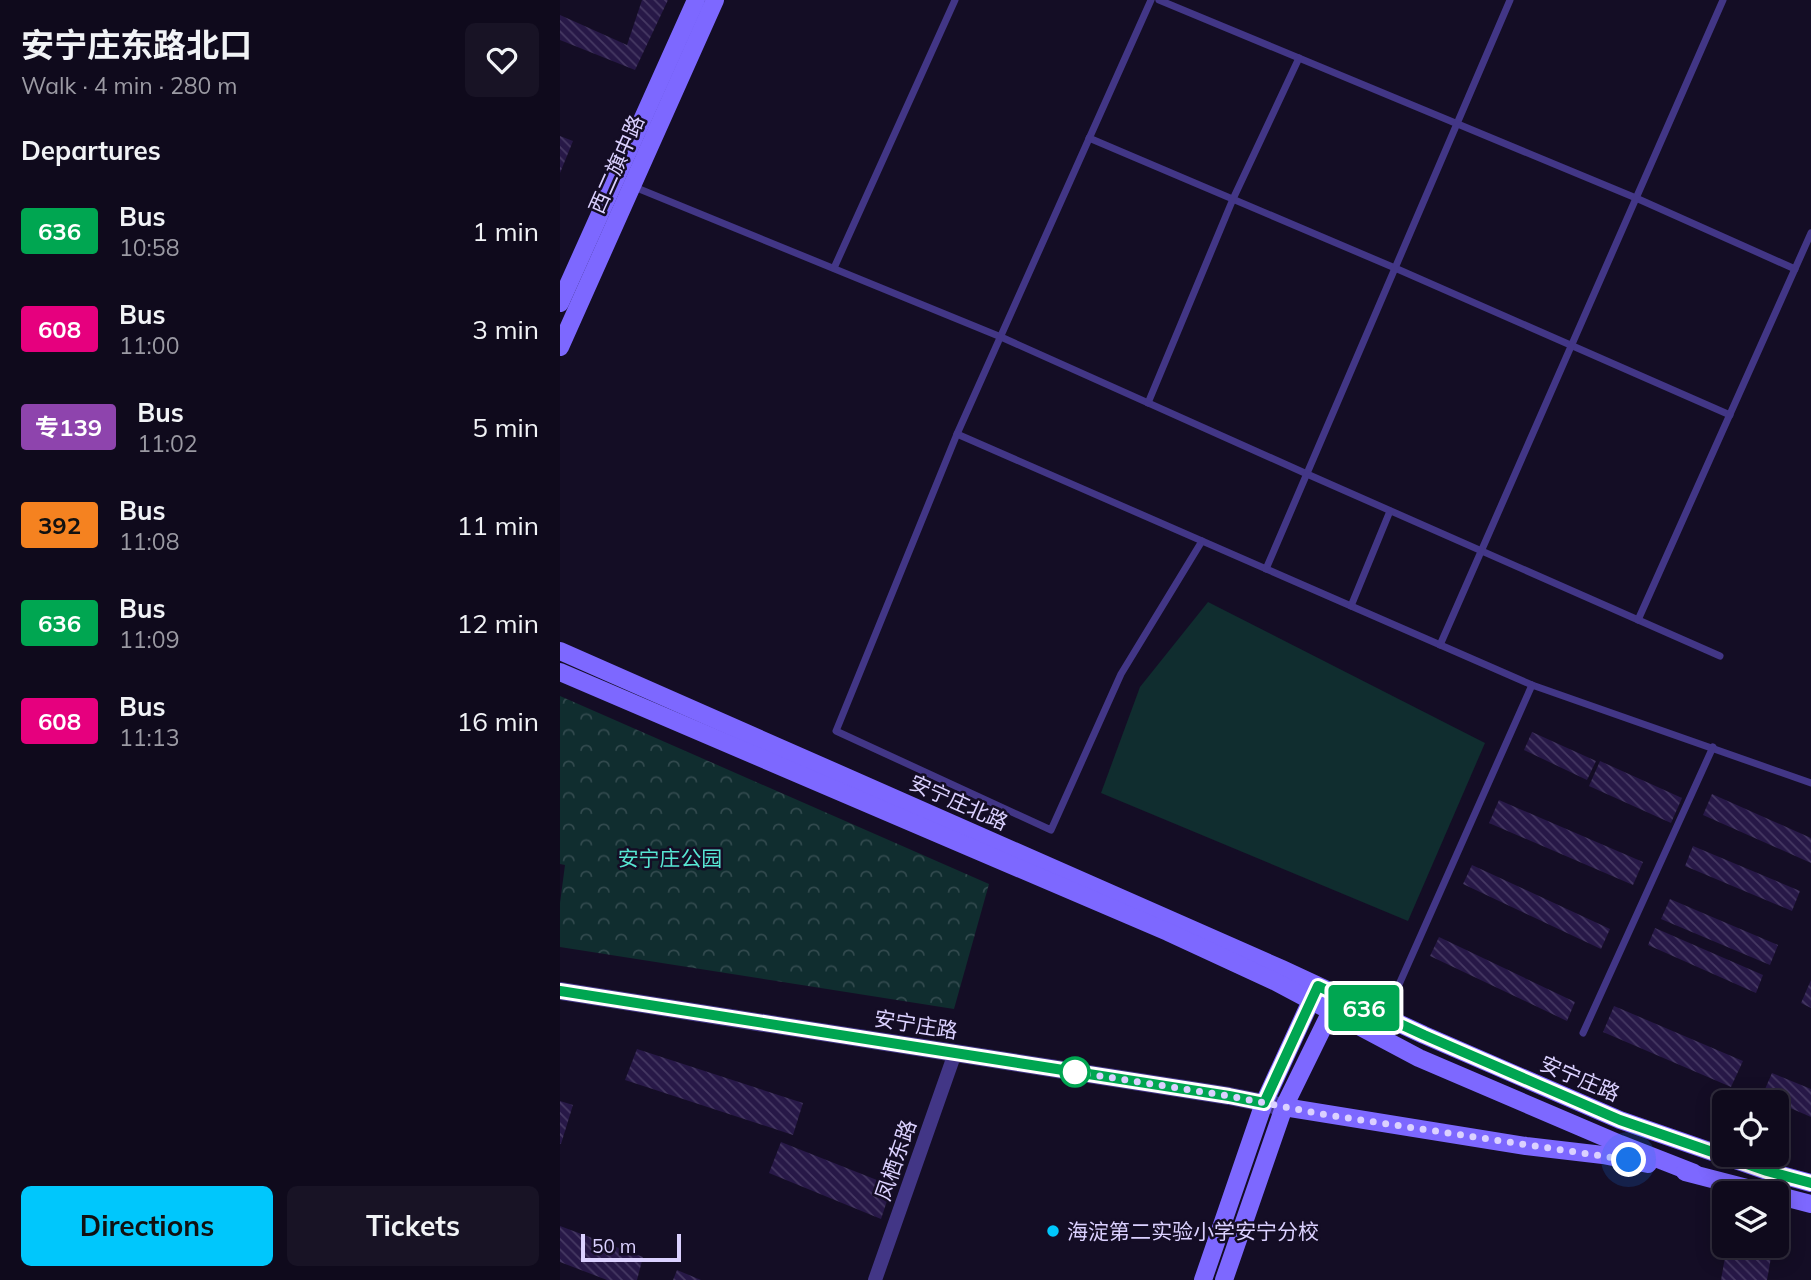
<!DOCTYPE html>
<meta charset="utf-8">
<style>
body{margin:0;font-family:Mulish,"Noto Sans SC",sans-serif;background:#181325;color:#f1f3f6;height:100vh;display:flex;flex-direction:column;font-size:26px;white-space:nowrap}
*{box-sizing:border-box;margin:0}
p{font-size:23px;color:#9b9aa3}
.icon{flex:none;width:38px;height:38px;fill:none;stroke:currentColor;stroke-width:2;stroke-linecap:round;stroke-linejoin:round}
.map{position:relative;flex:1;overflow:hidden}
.panel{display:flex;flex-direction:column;background:#0f0a1c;width:560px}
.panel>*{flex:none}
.badge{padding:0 14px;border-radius:5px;font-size:24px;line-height:46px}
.controls{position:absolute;left:1152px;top:1090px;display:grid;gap:14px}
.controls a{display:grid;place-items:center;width:77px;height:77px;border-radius:10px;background:#0f0a1c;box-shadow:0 4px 18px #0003,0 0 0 2px #2f2b3b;font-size:35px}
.scale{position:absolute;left:21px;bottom:18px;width:100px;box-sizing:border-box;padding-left:7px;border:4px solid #dbd1ff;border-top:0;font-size:19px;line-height:24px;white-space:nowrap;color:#dbd1ff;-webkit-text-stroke:5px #140d25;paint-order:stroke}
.you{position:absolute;width:35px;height:35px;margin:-18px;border:5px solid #fff;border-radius:50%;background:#1a73e8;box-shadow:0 0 0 10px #1a73e833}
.map>.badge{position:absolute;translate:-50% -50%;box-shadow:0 0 0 4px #fff}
h2{padding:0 21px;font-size:26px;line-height:63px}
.round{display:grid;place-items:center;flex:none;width:74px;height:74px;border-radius:10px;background:#181325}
.summary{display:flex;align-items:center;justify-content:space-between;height:119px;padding:0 21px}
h1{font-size:33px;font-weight:700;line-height:52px}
.primary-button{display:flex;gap:14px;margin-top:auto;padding:14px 21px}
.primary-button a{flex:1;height:80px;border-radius:10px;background:#00c7fc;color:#111;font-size:28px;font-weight:700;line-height:80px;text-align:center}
.primary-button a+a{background:#181325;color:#f1f3f6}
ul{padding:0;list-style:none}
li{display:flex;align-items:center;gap:21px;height:98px;padding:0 21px}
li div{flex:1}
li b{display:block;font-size:26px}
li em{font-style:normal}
li .badge{min-width:77px;font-weight:700;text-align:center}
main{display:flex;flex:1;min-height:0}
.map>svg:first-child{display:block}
.park{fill:url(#park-crowns)}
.garden{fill:#102d2f}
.building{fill:url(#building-back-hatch)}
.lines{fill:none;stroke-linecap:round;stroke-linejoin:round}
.service{stroke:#423686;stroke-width:7}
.minor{stroke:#423686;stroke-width:14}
.tertiary{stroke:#423686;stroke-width:18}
.secondary{stroke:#7d68ff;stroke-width:18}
.line-casing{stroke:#fff;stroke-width:16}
.line{stroke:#00a651;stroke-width:10}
.walk{stroke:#dbd1ff;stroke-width:7;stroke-dasharray:0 12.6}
.stop-dot{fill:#fff;stroke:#00a651;stroke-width:3.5}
.poi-dot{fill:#00c7fc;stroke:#140d25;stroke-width:2.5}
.labels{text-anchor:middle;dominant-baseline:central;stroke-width:5;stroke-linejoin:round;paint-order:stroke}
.street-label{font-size:21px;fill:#dbd1ff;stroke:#140d25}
.park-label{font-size:21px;fill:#57e5d2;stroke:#140d25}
.poi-label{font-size:21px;fill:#dbd1ff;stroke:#140d25;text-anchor:start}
</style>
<main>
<section class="panel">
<div class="summary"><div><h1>安宁庄东路北口</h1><p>Walk · 4 min · 280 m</p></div><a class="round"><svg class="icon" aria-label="heart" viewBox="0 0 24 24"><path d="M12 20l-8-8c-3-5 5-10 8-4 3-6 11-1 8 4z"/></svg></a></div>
<h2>Departures</h2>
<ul>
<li><span class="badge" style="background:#00a651;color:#fff">636</span><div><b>Bus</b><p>10:58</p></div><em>1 min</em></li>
<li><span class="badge" style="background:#e6007e;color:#fff">608</span><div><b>Bus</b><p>11:00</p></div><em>3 min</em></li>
<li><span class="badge" style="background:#8e44ad;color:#fff">专139</span><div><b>Bus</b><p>11:02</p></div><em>5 min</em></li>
<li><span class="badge" style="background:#f58220;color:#111">392</span><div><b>Bus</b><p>11:08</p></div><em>11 min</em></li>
<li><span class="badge" style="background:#00a651;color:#fff">636</span><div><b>Bus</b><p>11:09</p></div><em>12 min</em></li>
<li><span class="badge" style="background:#e6007e;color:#fff">608</span><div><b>Bus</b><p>11:13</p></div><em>16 min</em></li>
</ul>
<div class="primary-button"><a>Directions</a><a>Tickets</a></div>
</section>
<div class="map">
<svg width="1251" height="1280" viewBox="0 0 1251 1280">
<defs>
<pattern id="park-crowns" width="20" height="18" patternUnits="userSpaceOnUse" patternTransform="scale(1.75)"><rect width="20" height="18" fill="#102d2f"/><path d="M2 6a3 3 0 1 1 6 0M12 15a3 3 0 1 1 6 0" fill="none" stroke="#324a4e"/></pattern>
<pattern id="building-back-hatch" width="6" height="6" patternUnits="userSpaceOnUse" patternTransform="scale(1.75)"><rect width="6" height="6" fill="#271847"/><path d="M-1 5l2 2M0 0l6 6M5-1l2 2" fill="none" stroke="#463963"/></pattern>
</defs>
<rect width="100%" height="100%" fill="#140d25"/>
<polygon class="park" points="0,696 429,884 394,1009 0,947 0,903 5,865 0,864"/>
<polygon class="garden" points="648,602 925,743 848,921 541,793 580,687"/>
<g class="building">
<polygon points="82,0 108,0 75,70 0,40 0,15 67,45"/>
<polygon points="0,136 13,141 0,173"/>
<polygon points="972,732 1036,761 1027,780 964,750"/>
<polygon points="1040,761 1122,798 1111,823 1029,786"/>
<polygon points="1152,794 1251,838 1251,863 1143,815"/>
<polygon points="939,800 1083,862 1073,885 929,823"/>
<polygon points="1133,846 1240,891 1232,911 1125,866"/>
<polygon points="912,865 1050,929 1041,949 903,884"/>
<polygon points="1110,899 1218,945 1210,965 1101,919"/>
<polygon points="1095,928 1203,975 1196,993 1088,945"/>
<polygon points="879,937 1015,1002 1007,1021 870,956"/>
<polygon points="1251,980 1251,1008 1241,1003"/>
<polygon points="1054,1006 1183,1061 1171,1087 1043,1032"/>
<polygon points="77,1049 243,1103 233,1135 65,1080"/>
<polygon points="1212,1073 1251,1089 1251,1117 1202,1096"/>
<polygon points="0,1101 13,1105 1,1144 0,1144"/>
<polygon points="221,1142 332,1186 321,1219 209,1173"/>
<polygon points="0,1226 83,1257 77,1280 47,1280 0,1262"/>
<polygon points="1167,1246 1213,1246 1207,1280 1161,1280"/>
<polygon points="117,1270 141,1280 113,1280"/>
</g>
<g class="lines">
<g class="service">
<polyline points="591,0 397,434 276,731 491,830 561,674 642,541"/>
<polyline points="599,0 1076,198 1235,269"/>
<polyline points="529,138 835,268 1170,415"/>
<polyline points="72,186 441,337 747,474 1160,656"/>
<polyline points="274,268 395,0"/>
<polyline points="588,403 673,199 739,58"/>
<polyline points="397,434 972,685 1251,783"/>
<polyline points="706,569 950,0"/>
<polyline points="791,606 830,511"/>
<polyline points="1078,620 1251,233"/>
<polyline points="880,645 1163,0"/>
<polyline points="825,1016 972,685"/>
<polyline points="1023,1033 1153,747"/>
</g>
<polyline class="minor" points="315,1280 395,1053"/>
<polyline class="tertiary" points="0,991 669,1096 724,1107"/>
<g class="secondary">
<polyline points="0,303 136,0"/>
<polyline points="0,347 155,0"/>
<polyline points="0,651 722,969 864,1035 1060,1120 1207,1171 1251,1183"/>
<polyline points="0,672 608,932 714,981 859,1058 1060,1144 1134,1173"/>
<polyline points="724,1107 966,1146 1043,1155 1088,1164"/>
<polyline points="1125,1172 1210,1194"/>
<polyline points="1216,1195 1251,1204"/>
<polyline points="643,1280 704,1103 756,990"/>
<polyline points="664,1280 724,1107 776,1001"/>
</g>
</g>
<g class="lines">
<g class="line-casing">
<polyline id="line" points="0,991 669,1096 704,1103 758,986 864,1035 1060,1120 1207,1171 1251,1183"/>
</g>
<use href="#line" class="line"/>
<polyline class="walk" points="515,1072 669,1096 761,1114 1069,1160"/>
</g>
<circle class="stop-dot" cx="515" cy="1072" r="14"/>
<circle class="poi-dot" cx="493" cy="1231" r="7"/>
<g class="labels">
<g class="street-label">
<text transform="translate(56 164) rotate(-66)">西二旗中路</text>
<text transform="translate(399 802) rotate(24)">安宁庄北路</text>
<text transform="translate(356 1024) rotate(9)">安宁庄路</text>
<text transform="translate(1020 1078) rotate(23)">安宁庄路</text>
<text transform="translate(335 1160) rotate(-71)">凤栖东路</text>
</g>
<g class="park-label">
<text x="110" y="858">安宁庄公园</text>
</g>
<g class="poi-label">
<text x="507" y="1231">海淀第二实验小学安宁分校</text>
</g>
</g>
</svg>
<div class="controls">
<a><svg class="icon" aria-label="locate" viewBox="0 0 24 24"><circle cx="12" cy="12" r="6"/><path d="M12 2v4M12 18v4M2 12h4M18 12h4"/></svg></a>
<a><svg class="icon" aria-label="layers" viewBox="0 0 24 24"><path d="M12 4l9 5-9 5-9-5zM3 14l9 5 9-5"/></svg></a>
</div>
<div class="scale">50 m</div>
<div class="you" style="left:1069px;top:1160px"></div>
<b class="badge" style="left:804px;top:1008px;background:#00a651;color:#fff">636</b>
</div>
</main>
